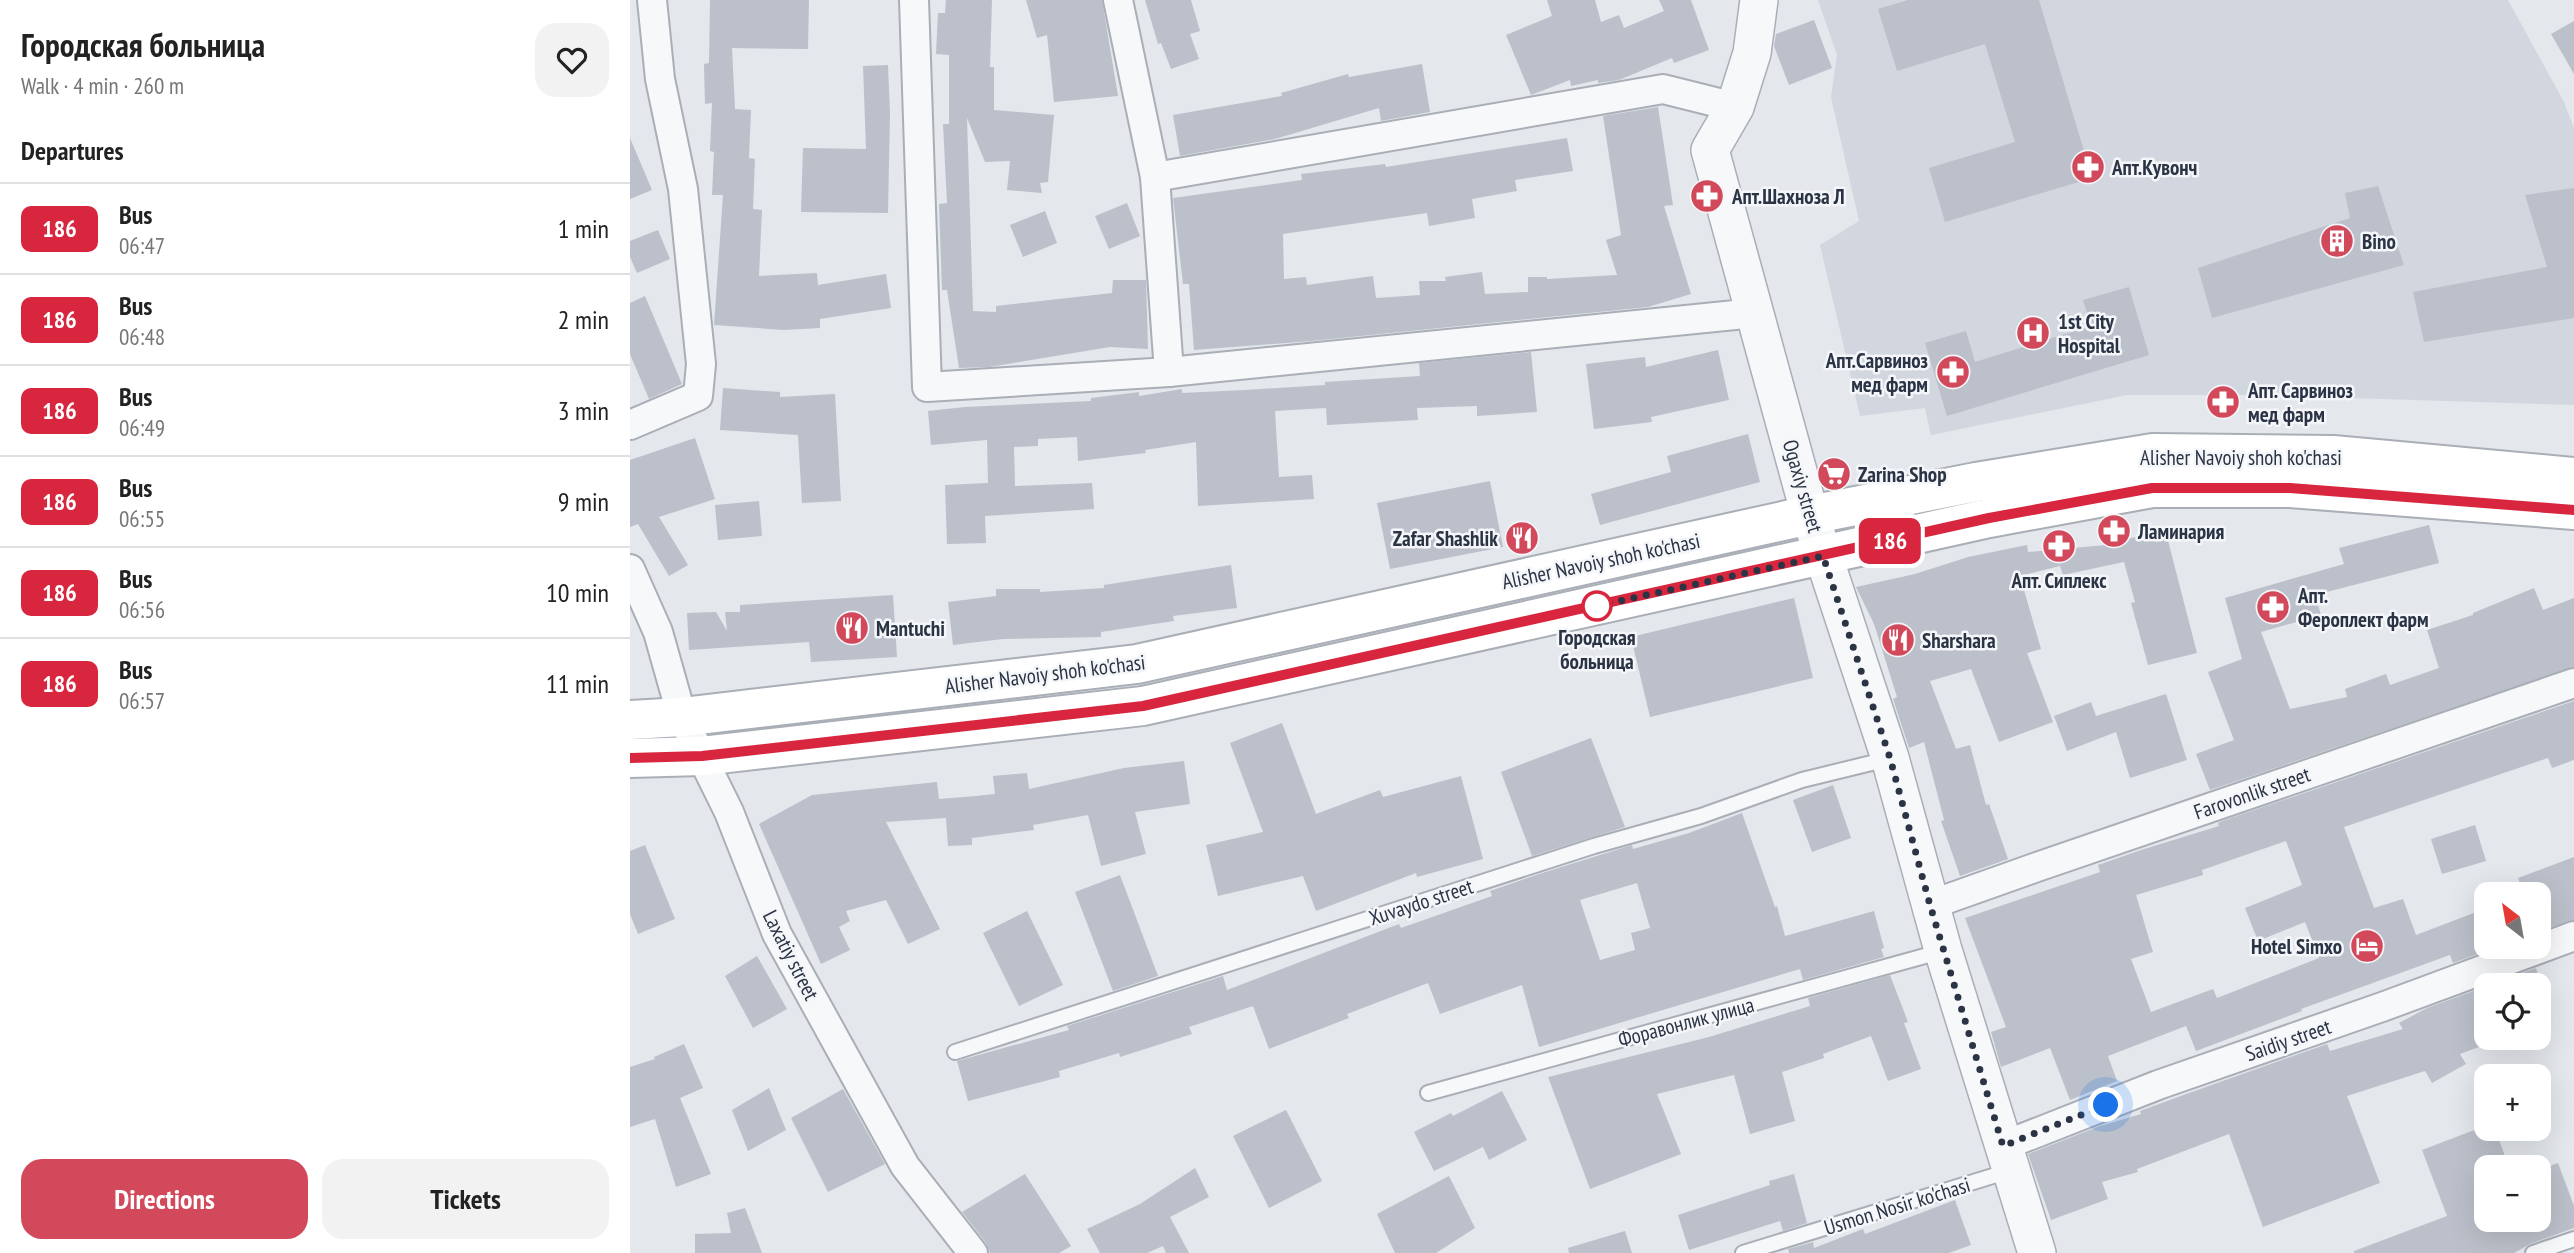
<!DOCTYPE html>
<meta charset="utf-8">
<style>
body{margin:0;font-family:"PT Sans Narrow",sans-serif;background:#f2f2f2;color:#222;height:100vh;display:flex;flex-direction:column;font-size:26px;white-space:nowrap}
*{box-sizing:border-box;margin:0}
p{font-size:23px;color:#767676}
.icon{flex:none;width:38px;height:38px;fill:none;stroke:currentColor;stroke-width:2;stroke-linecap:round;stroke-linejoin:round}
.map{position:relative;flex:1;overflow:hidden}
.details{display:flex;flex-direction:column;background:#fff;width:630px}
.details>*{flex:none}
.badge{padding:0 14px;border-radius:10px;font-size:24px;line-height:46px}
.needle{width:46px;rotate:329deg}
.fabs{position:absolute;left:1844px;top:882px;display:grid;gap:14px}
.fabs a{display:grid;place-items:center;width:77px;height:77px;border-radius:14px;background:#fff;box-shadow:0 7px 28px #0002;font-size:35px}
.you{position:absolute;width:35px;height:35px;margin:-18px;border:5px solid #fff;border-radius:50%;background:#1a73e8;box-shadow:0 0 0 10px #1a73e833}
.map>.badge{position:absolute;translate:-50% -50%;box-shadow:0 0 0 4px #fff}
h2{padding:0 21px;font-size:26px;line-height:63px}
.round{display:grid;place-items:center;flex:none;width:74px;height:74px;border-radius:21px;background:#f2f2f2}
.head{display:flex;align-items:center;justify-content:space-between;height:119px;padding:0 21px}
h1{font-size:33px;font-weight:800;line-height:52px}
.primary-button{display:flex;gap:14px;margin-top:auto;padding:14px 21px}
.primary-button a{flex:1;height:80px;border-radius:21px;background:#d1495b;color:#fff;font-size:28px;font-weight:800;line-height:80px;text-align:center}
.primary-button a+a{background:#f2f2f2;color:#222}
ul{padding:0;list-style:none}
li{display:flex;align-items:center;gap:21px;height:91px;padding:0 21px;border-top:2px solid #e0e0e0}
li div{flex:1}
li b{display:block;font-size:26px}
li em{font-style:normal}
li .badge{min-width:77px;font-weight:700;text-align:center}
main{display:flex;flex:1;min-height:0}
.map>svg:first-child{display:block}
.built{fill:#d2d6de}
.building{fill:#bbc0ca;fill-rule:evenodd}
.lines{fill:none;stroke-linecap:round;stroke-linejoin:round}
.service-casing{stroke:#a9aeb7;stroke-width:18}
.minor-casing{stroke:#a9aeb7;stroke-width:32}
.tertiary-casing{stroke:#a9aeb7;stroke-width:40}
.secondary-casing{stroke:#a9aeb7;stroke-width:42}
.service{stroke:#f7f8fa;stroke-width:14}
.minor{stroke:#f7f8fa;stroke-width:28}
.tertiary{stroke:#f7f8fa;stroke-width:37}
.secondary{stroke:#fff;stroke-width:38}
.line-casing{stroke:#fff;stroke-width:16}
.line{stroke:#d7263d;stroke-width:10}
.walk{stroke:#2b3445;stroke-width:7;stroke-dasharray:0 12.6}
.stop-dot{fill:#fff;stroke:#d7263d;stroke-width:3.5}
.labels{text-anchor:middle;dominant-baseline:central;stroke-width:5;stroke-linejoin:round;paint-order:stroke}
.poi-label{font-size:21px;font-weight:bold;fill:#2b3445;stroke:#f4f6f9;text-anchor:start}
.street-label{font-size:21px;fill:#2b3445;stroke:#f4f6f9}
.stop-label{font-size:21px;font-weight:bold;fill:#2b3445;stroke:#f4f6f9}
</style>
<main>
<section class="details">
<div class="head"><div><h1>Городская больница</h1><p>Walk · 4 min · 260 m</p></div><a class="round"><svg class="icon" aria-label="heart" viewBox="0 0 24 24"><path d="M12 20l-8-8c-3-5 5-10 8-4 3-6 11-1 8 4z"/></svg></a></div>
<h2>Departures</h2>
<ul>
<li><span class="badge" style="background:#d7263d;color:#fff">186</span><div><b>Bus</b><p>06:47</p></div><em>1 min</em></li>
<li><span class="badge" style="background:#d7263d;color:#fff">186</span><div><b>Bus</b><p>06:48</p></div><em>2 min</em></li>
<li><span class="badge" style="background:#d7263d;color:#fff">186</span><div><b>Bus</b><p>06:49</p></div><em>3 min</em></li>
<li><span class="badge" style="background:#d7263d;color:#fff">186</span><div><b>Bus</b><p>06:55</p></div><em>9 min</em></li>
<li><span class="badge" style="background:#d7263d;color:#fff">186</span><div><b>Bus</b><p>06:56</p></div><em>10 min</em></li>
<li><span class="badge" style="background:#d7263d;color:#fff">186</span><div><b>Bus</b><p>06:57</p></div><em>11 min</em></li>
</ul>
<div class="primary-button"><a>Directions</a><a>Tickets</a></div>
</section>
<div class="map">
<svg width="1944" height="1253" viewBox="0 0 1944 1253">
<rect width="100%" height="100%" fill="#e4e7ec"/>
<polygon class="built" points="1188,0 1878,0 1934,102 1944,128 1944,405 1623,395 1497,395 1301,435 1295,408 1230,416 1190,245 1229,221 1201,97 1207,55"/>
<g class="building">
<polygon points="80,0 179,0 178,49 102,48 105,109 121,110 119,158 125,159 123,209 132,210 129,276 187,273 188,285 256,274 261,308 190,319 190,328 154,330 84,325 93,195 82,195 84,152 80,151 82,103 75,104 74,64 79,63"/>
<polygon points="316,0 362,0 360,67 364,67 364,110 424,115 418,182 410,183 412,193 377,190 380,161 355,162 337,118 343,311 366,312 366,306 482,293 483,280 516,280 518,349 480,347 359,367 329,368 317,290 312,290 309,204 317,203 313,124 319,124 319,55 306,54 308,13 315,13"/>
<polygon points="396,0 472,0 488,96 424,102 417,35 407,38"/>
<polygon points="515,0 561,0 570,31 560,34 569,59 541,69 531,43 528,44"/>
<polygon points="917,0 965,0 971,22 989,15 994,28 1034,11 1029,0 1061,0 1079,50 1044,63 1042,58 989,80 968,83 968,80 941,86 940,80 901,95 876,35 922,16"/>
<polygon points="1278,0 1409,0 1462,178 1315,222 1299,168 1385,142 1355,44 1267,71 1248,9"/>
<polygon points="1184,20 1202,68 1159,85 1144,46 1146,34"/>
<polygon points="1944,21 1944,74 1921,34"/>
<polygon points="792,64 800,112 751,121 749,108 645,139 550,156 543,115 652,96 651,93 718,74 719,77"/>
<polygon points="258,65 260,113 258,213 171,212 173,148 236,149 233,66"/>
<polygon points="1028,107 1043,205 1034,206 1061,294 1018,307 682,341 564,350 559,284 553,284 543,198 672,180 671,174 755,164 756,167 937,138 943,171 885,180 887,191 842,199 845,218 799,226 797,213 653,234 654,279 676,277 677,285 743,276 746,298 790,295 789,281 816,281 815,277 852,272 855,294 898,292 898,277 917,277 917,279 987,275 976,240 991,235 973,116"/>
<polygon points="0,138 22,190 0,199"/>
<polygon points="1748,186 1774,265 1582,318 1568,268 1720,218 1715,193"/>
<polygon points="1944,188 1944,318 1794,342 1783,292 1917,267 1895,195"/>
<polygon points="497,203 510,236 479,249 465,216"/>
<polygon points="415,211 427,243 393,257 380,225"/>
<polygon points="28,230 40,259 7,273 0,257 0,241"/>
<polygon points="1499,287 1519,355 1317,416 1295,343 1336,331 1345,362 1461,326 1453,300"/>
<polygon points="15,296 52,384 19,399 0,354 0,303"/>
<polygon points="1088,350 1099,400 1021,417 1022,422 964,429 956,364 1015,357 1016,367"/>
<polygon points="901,352 907,412 847,416 847,406 787,408 788,420 697,425 696,408 645,411 649,477 682,475 684,499 568,506 566,442 515,450 516,453 448,461 447,437 408,439 408,446 384,447 385,486 462,483 464,509 355,516 356,543 317,544 315,485 358,483 357,440 301,445 298,411 335,407 461,401 461,398 509,392 509,396 552,389 552,393 614,390 695,385 695,382 790,376 789,363"/>
<polygon points="93,388 150,392 150,397 205,394 211,501 172,503 168,435 90,430"/>
<polygon points="1118,434 1130,482 970,525 961,494 1041,472 1037,456"/>
<polygon points="65,438 85,499 29,517 58,565 39,576 8,524 0,527 0,460"/>
<polygon points="860,481 873,547 760,569 747,503"/>
<polygon points="129,501 132,536 88,540 85,505"/>
<polygon points="1799,525 1809,563 1685,595 1691,615 1631,632 1660,709 1717,697 1715,689 1756,674 1760,685 1809,668 1797,630 1843,615 1843,613 1904,588 1913,610 1944,598 1944,667 1580,790 1566,754 1604,740 1578,672 1612,659 1595,598 1714,564 1709,548"/>
<polygon points="1535,529 1567,653 1518,665 1501,603 1505,602 1494,562 1433,575 1430,566 1390,576 1411,649 1397,653 1423,722 1369,742 1341,669 1300,681 1326,749 1340,745 1356,805 1359,804 1378,859 1330,876 1311,821 1314,820 1294,742 1279,748 1263,699 1267,697 1244,624 1226,587 1285,574 1338,557 1397,545 1398,552 1476,545"/>
<polygon points="601,565 607,608 543,616 544,621 471,632 471,637 373,639 323,645 318,602 366,596 366,589 410,589 410,592 474,588 474,585"/>
<polygon points="263,595 267,657 181,662 179,642 59,650 57,613 86,612 97,631 95,612 110,612 110,605"/>
<polygon points="1164,598 1183,678 1020,717 1001,637"/>
<polygon points="1536,694 1557,760 1500,778 1486,732 1437,751 1424,716 1461,702 1466,716"/>
<path d="M1944 701V760L1922 768 1918 758 1714 827 1744 908 1773 899 1786 935 1857 908V947H1867L1823 963 1820 955 1671 1009 1672 1011 1566 1051 1556 1026 1478 1056 1487 1081 1440 1100 1420 1048 1371 1067 1361 1032 1376 1027 1335 918 1470 872 1468 865 1511 850 1589 826 1588 823 1592 821ZM1656 841 1672 885 1615 908 1628 941 1675 922 1689 958 1587 998 1583 989 1521 1012 1501 959 1523 952 1506 895 1573 875 1572 870Z"/>
<polygon points="652,723 686,814 750,790 753,797 831,776 853,859 787,877 786,873 686,911 673,876 588,896 576,845 633,832 600,743"/>
<polygon points="961,738 995,827 902,856 871,772"/>
<polygon points="554,761 560,804 505,812 516,854 471,866 458,815 403,825 404,830 342,838 342,845 318,846 316,818 256,822 310,929 278,944 256,900 216,911 220,921 209,927 220,950 191,964 129,824 182,795 307,782 309,799 346,796 365,794 363,776 397,773 399,789 494,768"/>
<polygon points="1203,785 1221,838 1182,852 1163,800"/>
<path d="M1112 813 1145 907 1147 906 1155 936 1244 911 1254 948 1251 949 1254 957 1173 980 1170 969 909 1047 892 985 810 1014 798 983 717 1014 719 1018 639 1049 623 1006 559 1027 562 1034 490 1057 489 1053 429 1071 430 1077 338 1101 327 1061 439 1030 437 1026 593 976 597 990 769 924 771 928 862 896 860 891 909 874 1002 845 1003 849 1059 833ZM1007 883 1020 928 1001 933 1005 950 970 960 950 900Z"/>
<polygon points="1845,825 1856,861 1812,874 1801,839"/>
<polygon points="15,845 45,919 8,934 0,914 0,851"/>
<polygon points="1944,857 1944,920 1909,931 1909,894 1894,894 1888,878"/>
<polygon points="490,875 528,976 483,991 445,892"/>
<polygon points="397,911 433,985 389,1006 353,933"/>
<polygon points="127,956 157,1009 123,1028 95,976"/>
<polygon points="1906,968 1911,985 1859,985"/>
<polygon points="1260,975 1278,1022 1274,1023 1291,1069 1258,1081 1241,1036 1193,1054 1194,1058 1152,1072 1165,1121 1120,1134 1104,1075 1027,1094 1051,1154 960,1189 918,1077 1079,1037 1180,1006 1178,998"/>
<polygon points="1857,986 1857,1044 1830,1054 1836,1064 1802,1083 1795,1071 1717,1096 1750,1183 1633,1227 1599,1134 1507,1169 1508,1172 1472,1182 1478,1199 1421,1220 1398,1154 1470,1126 1511,1114 1510,1111 1559,1093 1697,1044 1700,1051 1773,1029 1769,1023 1797,1008"/>
<polygon points="54,1044 73,1088 50,1098 81,1174 46,1187 25,1119 0,1127 0,1067 25,1059 24,1057"/>
<polygon points="139,1088 156,1130 118,1151 102,1110"/>
<polygon points="213,1089 255,1164 198,1192 161,1118"/>
<polygon points="872,1091 897,1140 859,1160 853,1147 804,1171 784,1132 821,1113 823,1116"/>
<polygon points="656,1110 692,1181 639,1208 603,1136"/>
<polygon points="1847,1129 1865,1129 1879,1167 1857,1167 1857,1220 1909,1220 1909,1170 1928,1163 1944,1206 1944,1228 1900,1244 1884,1253 1724,1253 1724,1251 1817,1216 1792,1150"/>
<polygon points="565,1168 579,1197 540,1217 559,1253 536,1253 533,1246 517,1253 470,1253 457,1229 510,1204"/>
<polygon points="395,1174 441,1246 429,1253 360,1253 356,1243 332,1212"/>
<polygon points="1164,1174 1177,1223 1153,1231 1150,1221 1059,1250 1048,1215 1140,1185 1139,1181"/>
<polygon points="819,1176 845,1228 806,1253 765,1253 747,1214"/>
<polygon points="1325,1200 1341,1245 1319,1253 1159,1253 1158,1249 1183,1242 1184,1248 1233,1229 1235,1234"/>
<polygon points="115,1208 132,1253 65,1253 65,1234 101,1233 97,1213"/>
<polygon points="995,1231 1002,1253 939,1253 938,1248"/>
</g>
<g class="lines">
<g class="service-casing">
<g id="service">
<polyline points="325,1052 964,846 1071,816 1172,780 1258,759"/>
<polyline points="798,1093 1313,951"/>
<polyline points="1113,1253 1379,1171"/>
<polyline points="1903,1253 1944,1239"/>
</g>
</g>
<g class="minor-casing">
<g id="minor">
<polyline points="284,0 297,387 539,372 1125,313"/>
<polyline points="488,0 525,177 539,372"/>
<polyline points="525,177 1033,89 1105,107"/>
<polyline points="0,425 68,396 71,364 53,189 30,79 22,0"/>
<polyline points="0,569 28,632 52,717 99,812 147,934 275,1166 343,1253"/>
<polyline points="1300,905 1407,867 1944,683"/>
<polyline points="1373,1146 1528,1085 1752,1007 1944,936"/>
</g>
</g>
<g class="tertiary-casing">
<polyline id="tertiary" points="1129,0 1122,53 1105,107 1080,150 1180,515 1260,758 1313,950 1407,1253"/>
</g>
<g class="secondary-casing">
<g id="secondary">
<polyline points="0,720 52,717 507,664 1180,515 1346,482 1523,453 1703,455 1944,477"/>
<polyline points="0,758 72,756 513,706 1359,518 1522,488 1660,488 1944,510"/>
</g>
</g>
<use href="#service" class="service"/>
<use href="#minor" class="minor"/>
<use href="#tertiary" class="tertiary"/>
<use href="#secondary" class="secondary"/>
</g>
<g class="lines">
<g class="line-casing">
<polyline id="line" points="0,758 72,756 513,706 1359,518 1522,488 1660,488 1944,510"/>
</g>
<use href="#line" class="line"/>
<polyline class="walk" points="967,606 1193,556 1260,758 1300,905 1373,1146 1476,1105"/>
</g>
<defs>
<g id="pharmacy-disc" transform="scale(1.75)"><circle r="9.5" fill="#d1495b" stroke="#f4f6f9"/><path d="M-2-6h4v4h4v4h-4v4h-4v-4h-4v-4h4Z" fill="#fff"/></g>
<g id="building-disc" transform="scale(1.75)"><circle r="9.5" fill="#d1495b" stroke="#f4f6f9"/><path d="M-4-6H4V6H1V3H-1V6H-4ZM-2.5-4.3h1.7v1.8h-1.7ZM.8-4.3h1.7v1.8H.8ZM-2.5-1h1.7V.8h-1.7ZM.8-1h1.7V.8H.8Z" fill="#fff"/></g>
<g id="hospital-disc" transform="scale(1.75)"><circle r="9.5" fill="#d1495b" stroke="#f4f6f9"/><path d="M-5-5h3v3.5h4V-5h3V5h-3V1.5h-4V5h-3Z" fill="#fff"/></g>
<g id="supermarket-disc" transform="scale(1.75)"><circle r="9.5" fill="#d1495b" stroke="#f4f6f9"/><path d="M-6-5.5h2.5l.6 2H6L4.5 2H-2.5L-4.4-4H-6ZM-1.5 3.2a1.3 1.3 0 1 0 .1 0ZM3 3.2a1.3 1.3 0 1 0 .1 0Z" fill="#fff"/></g>
<g id="restaurant-disc" transform="scale(1.75)"><circle r="9.5" fill="#d1495b" stroke="#f4f6f9"/><path d="M-5-6h1v4h1v-4h1v4h1v-4h1v5L-1.5 .5V6h-2V.5L-5-1ZM5-6V6H3V1.5H1.5Q1.5-4 5-6Z" fill="#fff"/></g>
<g id="hotel-disc" transform="scale(1.75)"><circle r="9.5" fill="#d1495b" stroke="#f4f6f9"/><path d="M-6-4.5h1.5V1H6V5H4.5V3h-9V5H-6ZM-4 0a1.8 1.8 0 1 1 3.6 0ZM.5 0V-2.5h3Q6-2.5 6 0Z" fill="#fff"/></g>
</defs>
<g fill-rule="evenodd">
<use href="#pharmacy-disc" x="1458" y="167"/>
<use href="#pharmacy-disc" x="1077" y="196"/>
<use href="#building-disc" x="1707" y="241"/>
<use href="#hospital-disc" x="1403" y="333"/>
<use href="#pharmacy-disc" x="1323" y="372"/>
<use href="#pharmacy-disc" x="1593" y="402"/>
<use href="#supermarket-disc" x="1204" y="474"/>
<use href="#pharmacy-disc" x="1484" y="531"/>
<use href="#restaurant-disc" x="892" y="538"/>
<use href="#pharmacy-disc" x="1429" y="546"/>
<use href="#pharmacy-disc" x="1643" y="607"/>
<use href="#restaurant-disc" x="222" y="628"/>
<use href="#restaurant-disc" x="1268" y="640"/>
<use href="#hotel-disc" x="1737" y="946"/>
</g>
<circle class="stop-dot" cx="967" cy="606" r="14"/>
<g class="labels">
<g class="poi-label">
<text x="1482" y="167">Апт.Кувонч</text>
<text x="1102" y="196">Апт.Шахноза Л</text>
<text x="1732" y="241">Bino</text>
<text x="1428" y="321">1st City<tspan x="1428" dy="24">Hospital</tspan></text>
<text x="1298" y="360" text-anchor="end">Апт.Сарвиноз<tspan x="1298" dy="24">мед фарм</tspan></text>
<text x="1618" y="390">Апт. Сарвиноз<tspan x="1618" dy="24">мед фарм</tspan></text>
<text x="1228" y="474">Zarina Shop</text>
<text x="1508" y="531">Ламинария</text>
<text x="868" y="538" text-anchor="end">Zafar Shashlik</text>
<text x="1429" y="580" text-anchor="middle">Апт. Сиплекс</text>
<text x="1668" y="595">Апт.<tspan x="1668" dy="24">Фероплект фарм</tspan></text>
<text x="246" y="628">Mantuchi</text>
<text x="1292" y="640">Sharshara</text>
<text x="1712" y="946" text-anchor="end">Hotel Simxo</text>
</g>
<g class="street-label">
<text x="1611" y="457">Alisher Navoiy shoh ko'chasi</text>
<text transform="translate(1173 486) rotate(74)">Ogaxiy street</text>
<text transform="translate(971 561) rotate(-12)">Alisher Navoiy shoh ko'chasi</text>
<text transform="translate(415 674) rotate(-7)">Alisher Navoiy shoh ko'chasi</text>
<text transform="translate(1622 793) rotate(-19)">Farovonlik street</text>
<text transform="translate(791 902) rotate(-18)">Xuvaydo street</text>
<text transform="translate(161 955) rotate(63)">Laxatiy street</text>
<text transform="translate(1056 1022) rotate(-15)">Форавонлик улица</text>
<text transform="translate(1658 1040) rotate(-19)">Saidiy street</text>
<text transform="translate(1267 1206) rotate(-17)">Usmon Nosir ko'chasi</text>
</g>
<g class="stop-label">
<text x="967" y="637">Городская<tspan x="967" dy="24">больница</tspan></text>
</g>
</g>
</svg>
<div class="fabs">
<a><svg class="needle" viewBox="-14 -14 28 28"><path d="M0-13l5 13h-10z" fill="#e53935"/><path d="M0 13l5-13h-10z" fill="#767676"/></svg></a>
<a><svg class="icon" aria-label="locate" viewBox="0 0 24 24"><circle cx="12" cy="12" r="6"/><path d="M12 2v4M12 18v4M2 12h4M18 12h4"/></svg></a>
<a>+</a>
<a>−</a>
</div>
<div class="you" style="left:1476px;top:1105px"></div>
<b class="badge" style="left:1260px;top:541px;background:#d7263d;color:#fff">186</b>
</div>
</main>
